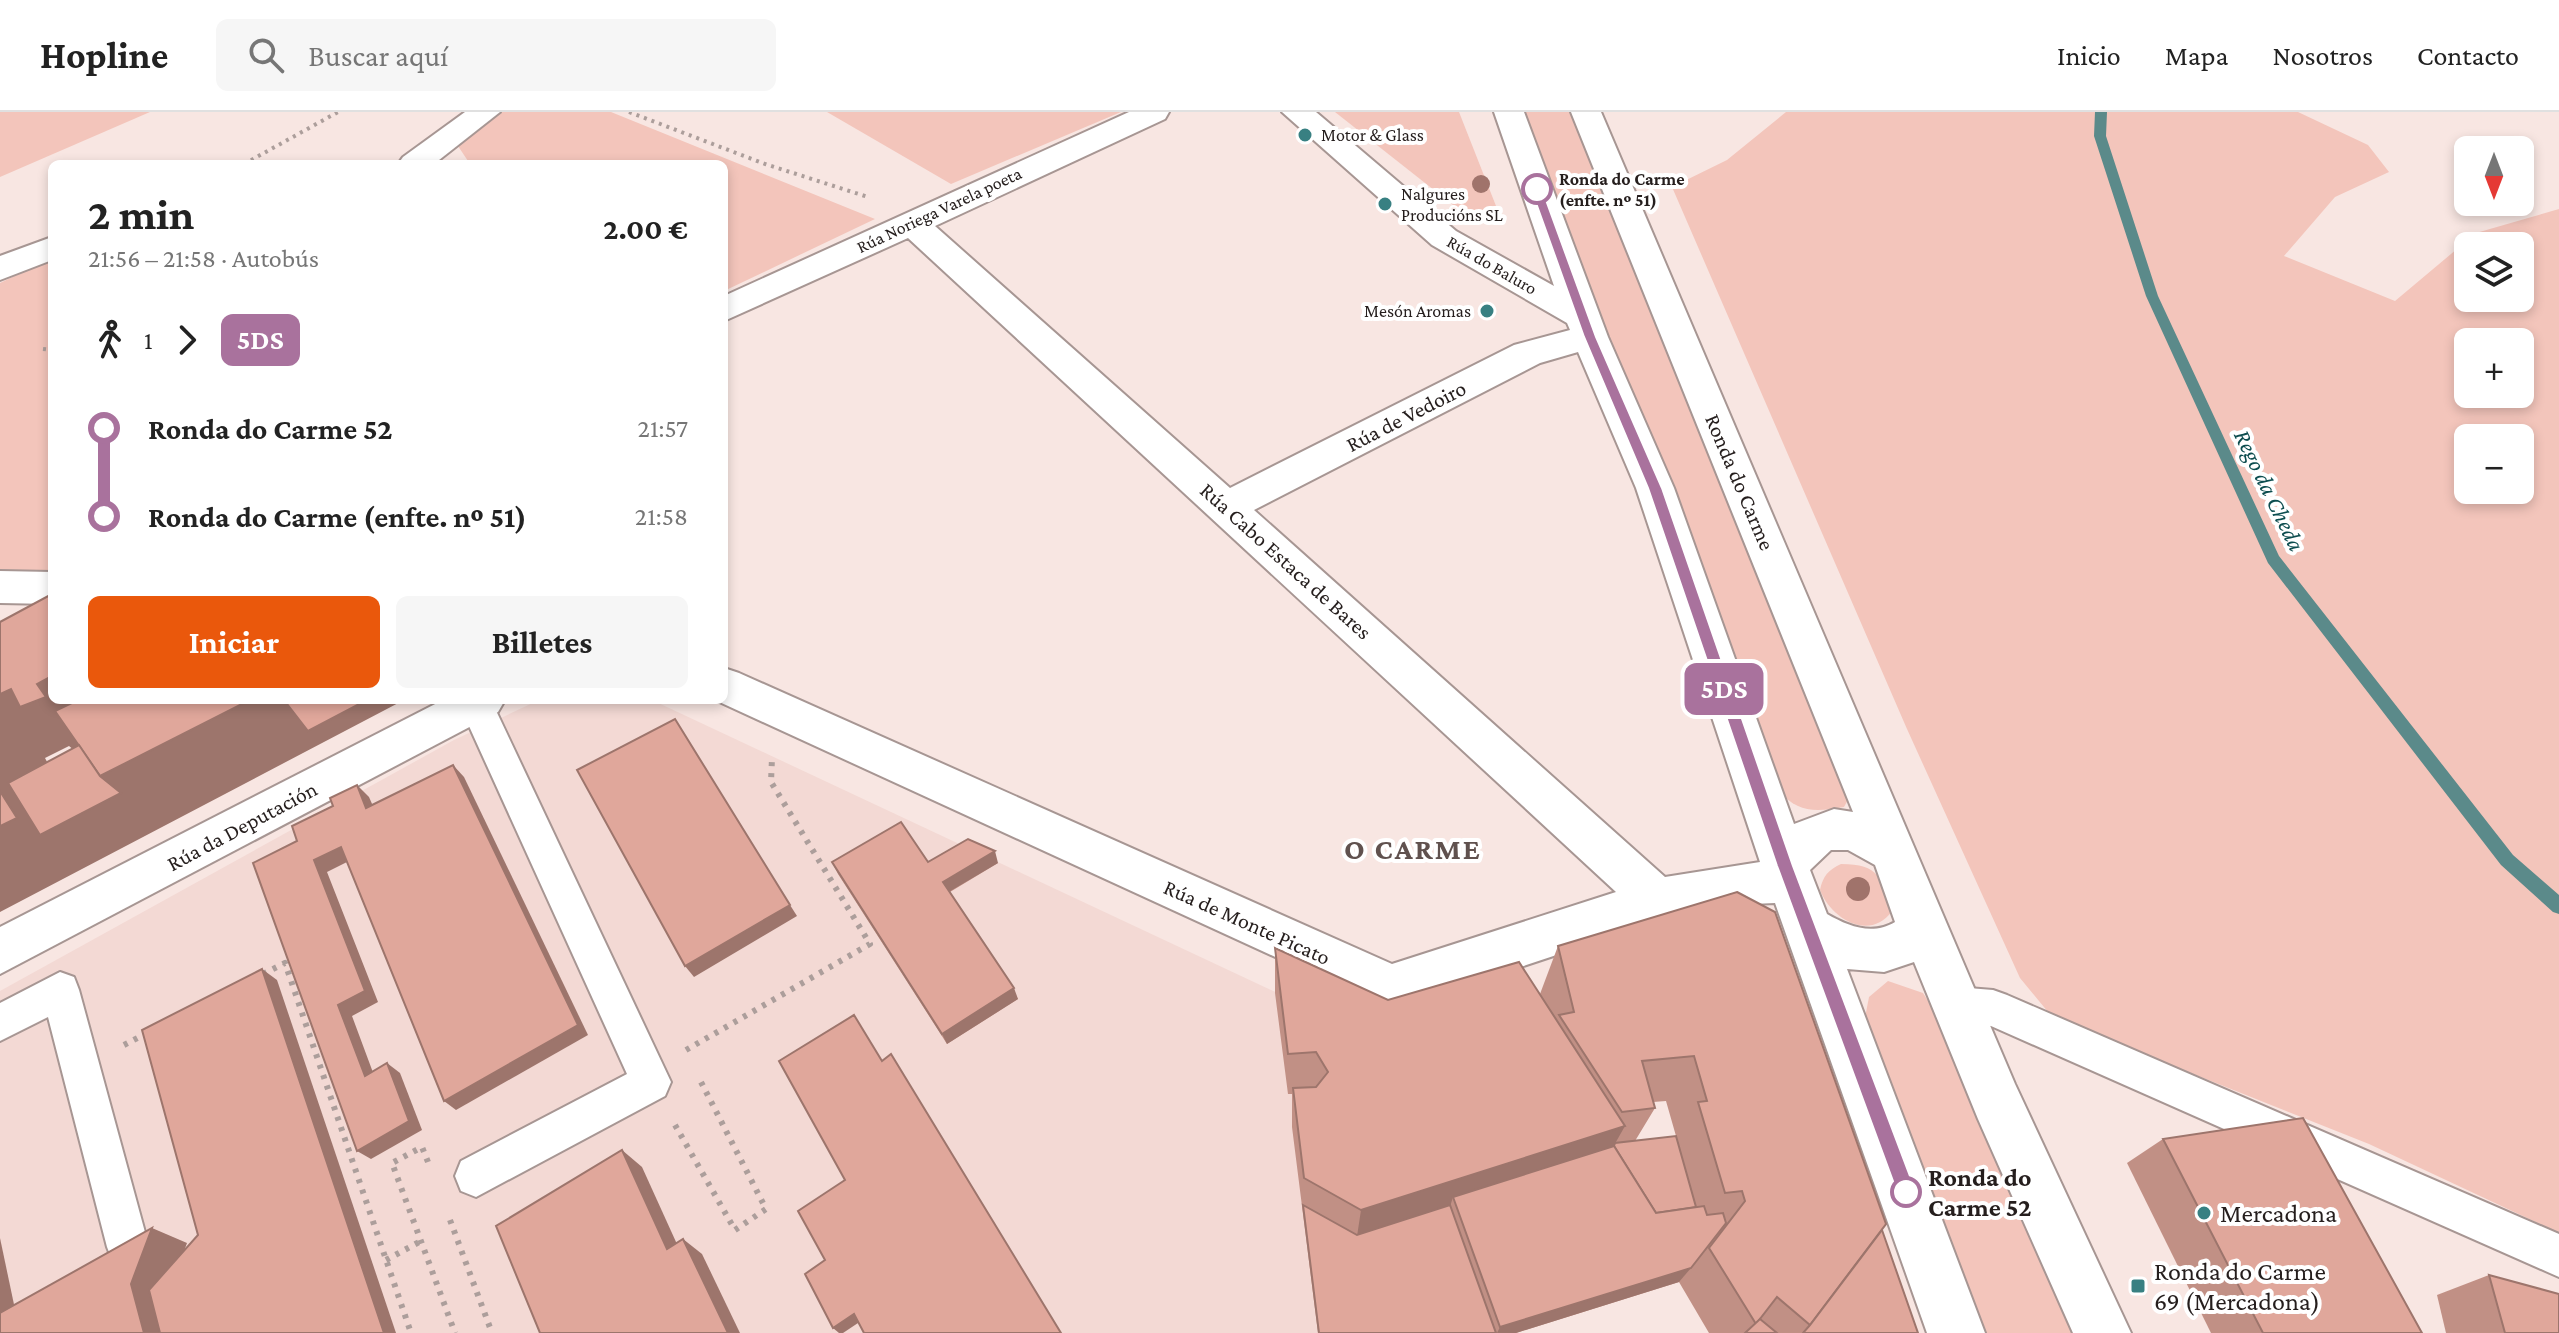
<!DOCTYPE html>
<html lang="es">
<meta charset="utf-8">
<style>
body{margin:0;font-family:"Crimson Pro",serif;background:#f6f6f6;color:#222;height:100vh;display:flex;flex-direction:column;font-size:30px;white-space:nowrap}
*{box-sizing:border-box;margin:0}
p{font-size:26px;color:#767676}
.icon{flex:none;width:44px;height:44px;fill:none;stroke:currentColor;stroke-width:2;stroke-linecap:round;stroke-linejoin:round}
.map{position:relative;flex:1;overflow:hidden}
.side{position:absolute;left:48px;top:48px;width:680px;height:544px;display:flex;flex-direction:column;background:#fff;border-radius:12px;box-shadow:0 4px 12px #0003}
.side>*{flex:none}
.badge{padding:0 16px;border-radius:12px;font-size:28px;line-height:52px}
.needle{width:52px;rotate:180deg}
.tools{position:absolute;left:2454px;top:24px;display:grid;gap:16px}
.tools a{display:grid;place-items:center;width:80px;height:80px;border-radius:12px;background:#fff;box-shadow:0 4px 12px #0003;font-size:40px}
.map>.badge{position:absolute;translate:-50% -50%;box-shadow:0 0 0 4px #fff}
.legs{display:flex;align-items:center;gap:12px;height:88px;padding:0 40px;font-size:26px}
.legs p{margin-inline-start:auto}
.headline{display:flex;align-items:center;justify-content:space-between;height:136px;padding:0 40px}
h1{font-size:44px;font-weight:700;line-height:60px}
.primary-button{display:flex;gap:16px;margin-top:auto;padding:16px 40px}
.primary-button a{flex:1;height:92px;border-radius:12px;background:#ea580c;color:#fff;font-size:32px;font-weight:700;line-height:92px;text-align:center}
.primary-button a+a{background:#f6f6f6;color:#222}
ul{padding:0 40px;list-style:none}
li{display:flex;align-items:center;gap:28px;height:88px;font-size:30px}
li i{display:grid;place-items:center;width:12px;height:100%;margin:0 10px;background:currentColor}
li i::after{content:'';width:20px;height:20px;margin:-10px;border:6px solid;border-radius:50%;background:#fff}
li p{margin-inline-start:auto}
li:first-child i{background:linear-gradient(#0000 50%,currentColor 0)}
li:last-child i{background:linear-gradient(currentColor 50%,#0000 0)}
header{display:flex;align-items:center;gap:48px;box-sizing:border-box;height:112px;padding:0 40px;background:#fff;border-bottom:2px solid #e0e0e0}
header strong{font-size:38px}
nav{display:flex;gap:44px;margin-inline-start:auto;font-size:28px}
.search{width:560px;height:72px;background:#f6f6f6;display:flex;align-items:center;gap:20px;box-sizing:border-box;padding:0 28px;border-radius:12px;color:#767676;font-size:30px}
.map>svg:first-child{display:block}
.built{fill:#f3d9d4}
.green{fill:#f3c5bb;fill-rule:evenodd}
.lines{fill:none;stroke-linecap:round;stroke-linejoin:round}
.stream{fill:#5b8a8a;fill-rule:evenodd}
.lane-casing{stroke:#a79693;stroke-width:4}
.street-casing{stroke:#a79693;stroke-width:4}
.path-far1{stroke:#ac9e9b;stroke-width:4;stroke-dasharray:3 5;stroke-linecap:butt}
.path{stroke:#ac9e9b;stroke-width:6;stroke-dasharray:4 7;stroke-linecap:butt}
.lane{fill:#fff;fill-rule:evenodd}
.street{fill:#fff;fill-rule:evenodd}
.tree{fill:#a0736b}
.wall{fill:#c19085;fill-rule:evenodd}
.shaded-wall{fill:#9d756c;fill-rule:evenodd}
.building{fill:#e0a79b;stroke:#9d756c;stroke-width:2}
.line-1{fill:#a9729d;stroke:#fff;stroke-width:2}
.poi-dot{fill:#388082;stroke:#fff;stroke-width:3}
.stop-1-dot{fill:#fff;stroke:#a9729d;stroke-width:4}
.labels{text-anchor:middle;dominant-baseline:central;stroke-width:8;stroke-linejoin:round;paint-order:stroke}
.far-poi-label{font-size:18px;fill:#251e1d;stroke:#fff;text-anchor:start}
.far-stop-label{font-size:18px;font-weight:bold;fill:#251e1d;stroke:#fff;text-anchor:start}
.far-street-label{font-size:18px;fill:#251e1d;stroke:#fff}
.street-label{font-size:22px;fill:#251e1d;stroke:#fff}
.water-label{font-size:24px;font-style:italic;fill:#0d4d4f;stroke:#fff}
.near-stop-label{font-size:26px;font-weight:bold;fill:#251e1d;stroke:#fff;text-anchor:start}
.near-poi-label{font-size:26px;fill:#251e1d;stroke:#fff;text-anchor:start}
.district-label{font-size:30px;font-weight:bold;letter-spacing:2px;fill:#60514e;stroke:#fff}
</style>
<header>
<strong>Hopline</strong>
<div class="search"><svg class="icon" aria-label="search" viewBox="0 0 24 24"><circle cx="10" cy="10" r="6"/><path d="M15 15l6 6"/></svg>Buscar aquí</div>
<nav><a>Inicio</a><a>Mapa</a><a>Nosotros</a><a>Contacto</a></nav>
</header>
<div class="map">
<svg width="2559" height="1221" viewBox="0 0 2559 1221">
<rect width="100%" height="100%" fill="#f8e6e2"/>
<polygon class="built" points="539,588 652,588 1382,930 1516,1221 0,1221 0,879 454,628"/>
<g class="green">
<polygon points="0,0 150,0 0,65"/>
<polygon points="498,0 611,0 875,107 724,179 724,52 470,52 456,31"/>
<polygon points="827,0 1121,0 951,72"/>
<polygon points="1335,0 1459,0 1498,99 1472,108"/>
<path d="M1524 0H1574L1853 679 1844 695C1810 701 1796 700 1772 672Z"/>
<path d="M1786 0H2298L2368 33 2389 60 2335 85 2284 144 2395 189 2476 121 2559 97V1121L2369 1032 2053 906 2020 866 1907 617 1672 75 1727 48ZM2468 134H2520V186H2468ZM2468 230H2520V282H2468ZM2468 326H2520V378H2468Z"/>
<polygon points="52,146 52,472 0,470 0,171"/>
<path d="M1841 752C1880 752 1881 766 1892 799 1870 830 1831 807 1820 778 1823 764 1828 758 1841 752Z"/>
<polygon points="1888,869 1923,881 1946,917 2072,1221 1981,1221 1863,916 1869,885"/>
</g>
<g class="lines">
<polygon class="stream" points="2095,0 2107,0 2106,24 2158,184 2279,444 2513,743 2559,783 2559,802 2553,800 2501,753 2268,451 2146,184 2094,24"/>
<g class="lane-casing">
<g id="lane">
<polygon points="461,588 491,588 671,970 665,984 476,1085 461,1079 455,1064 461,1049 627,962 459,592"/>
<polygon points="60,860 74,865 79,878 149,1135 143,1150 128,1156 113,1150 107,1135 48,905 0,929 0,891"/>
<polygon points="1956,875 1993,878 2007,883 2559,1122 2559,1165 1991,914 1956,911 1942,906 1937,893 1942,880"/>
</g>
</g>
<g class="street-casing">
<g id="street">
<polygon points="465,0 500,0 434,52 398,52 403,45"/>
<path d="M1129 0H1169L1165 7 935 114 1230 376 1514 233 1570 218 1567 211 1432 133 1282 0H1316L1456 119 1554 174 1494 0H1524L1608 225 1674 376 1794 712 1834 697 1853 700 1571 0H1601L2015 972 2131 1221H2073L1978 1007 1914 850 1884 860 1847 857 1985 1221H1927L1775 791 1752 792 1671 805 1391 898 715 588H724V556L739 561 1392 852 1616 780 908 126 724 209V184ZM1578 240 1636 376 1760 750 1665 765 1254 398 1540 251ZM1831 738H1848L1875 753 1895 810C1872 824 1848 814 1827 802L1810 758Z"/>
<polygon points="52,125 52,148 0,168 0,144"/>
<polygon points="0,459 52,460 52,492 0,491"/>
<polygon points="443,588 505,588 498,600 0,862 0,815"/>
</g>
</g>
<g class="path-far1">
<polyline points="629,0 765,52 868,85"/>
<polyline points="244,52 338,0"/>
<polyline points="43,237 52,238"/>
</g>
<g class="path">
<polyline points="263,862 285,851 411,1221"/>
<polyline points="124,933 147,921"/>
<polyline points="686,938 870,832 771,670 772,646"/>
<polyline points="675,1013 735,1118 766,1097 700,968"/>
<polyline points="428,1050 422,1035 392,1051 455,1221"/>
<polyline points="450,1108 492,1221"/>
<polyline points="386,1148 421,1129"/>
</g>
<use href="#lane" class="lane"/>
<use href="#street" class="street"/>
</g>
<g class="tree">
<circle cx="1481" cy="72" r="9"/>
<circle cx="1858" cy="777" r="12"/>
</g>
<g class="wall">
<polygon points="832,750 998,751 950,780 1018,887 947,932 838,762"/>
<path d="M1737 780 1882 1118 1918 1221H1709L1679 1170 1516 1221H1318L1292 1015V982H1288L1275 881V836L1388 888 1540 882 1558 834ZM1666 989 1676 1024 1635 1029 1655 996 1653 990Z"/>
<polygon points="2163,1027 2422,1221 2211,1221 2127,1051"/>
<polygon points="2489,1163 2559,1221 2446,1221 2437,1183"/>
</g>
<g class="shaded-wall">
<path d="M52 564V588H404L0 800V582L11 577 37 572ZM69 634 86 648 100 664 53 661 45 646Z"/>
<polygon points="453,653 464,665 588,923 456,998 444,989"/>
<polygon points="357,673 369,685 379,708 366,696"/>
<polygon points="341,735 353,747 327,760 378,890 352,904 378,974 365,964 338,893 314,748"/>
<polygon points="995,739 998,751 947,781 943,770"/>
<polygon points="790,793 797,804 694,865 685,854"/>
<polygon points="262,857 277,868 396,1221 384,1221"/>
<polygon points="1014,876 1018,887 947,932 942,922"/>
<polygon points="387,951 400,961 422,1018 371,1047 357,1039"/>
<polygon points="1625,1014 1604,1051 1453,1085 1448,1101 1356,1131 1361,1098"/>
<polygon points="622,1038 642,1055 686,1152 667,1137"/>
<polygon points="152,1116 187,1131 167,1186 177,1221 144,1221 131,1172"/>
<polygon points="0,1126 20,1221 0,1219"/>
<polygon points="683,1127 702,1142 740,1221 728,1221"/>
<polygon points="1691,1156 1679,1170 1516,1221 1497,1221 1500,1215"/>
<polygon points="854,1202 861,1209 843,1221 839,1221 833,1216"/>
</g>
<g class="building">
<polygon points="52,482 52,564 37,572 46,585 20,595 11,577 0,582 0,510"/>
<polygon points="78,588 250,588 100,664 55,599"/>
<polygon points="284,588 367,588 308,619"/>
<polygon points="675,607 790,793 685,854 577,658"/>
<polygon points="79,633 100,664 121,681 40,723 8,671"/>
<polygon points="453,653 578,913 444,989 341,735 314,748 365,879 338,893 365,964 387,951 409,1009 357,1039 253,751 297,729 292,714 333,694 330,686 357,673 366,696"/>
<polygon points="0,679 17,706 0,714"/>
<polygon points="901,710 928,750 968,727 995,739 943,770 1014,876 942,922 832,750"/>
<polygon points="1737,780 1775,800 1886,1112 1810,1213 1777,1185 1756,1212 1709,1136 1745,1089 1742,1079 1725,1081 1698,990 1707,989 1694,944 1642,949 1655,996 1622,1000 1559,903 1574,900 1558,834"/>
<polygon points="1275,836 1388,888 1519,850 1625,1014 1361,1098 1304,1066 1293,976 1316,975 1328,960 1316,940 1288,942"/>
<polygon points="262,857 384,1221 160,1221 149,1178 198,1123 142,918"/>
<polygon points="854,903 882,949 891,942 1061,1221 864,1221 854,1202 833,1216 805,1162 825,1148 798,1099 845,1068 779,949"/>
<polygon points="2303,1006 2422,1221 2263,1221 2163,1027"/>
<polygon points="1676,1024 1696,1095 1656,1101 1614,1034 1615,1031"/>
<polygon points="1614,1034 1656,1101 1704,1094 1707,1103 1723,1101 1726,1111 1691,1156 1500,1215 1453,1085"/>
<polygon points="622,1038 667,1137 683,1127 728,1221 540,1221 496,1114"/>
<polygon points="1303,1093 1357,1123 1450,1093 1496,1221 1319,1221"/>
<polygon points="152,1116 131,1172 144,1221 0,1221 0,1201"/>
<polygon points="1882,1118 1918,1221 1803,1221 1810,1213"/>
<polygon points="2489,1163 2559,1182 2559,1221 2505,1221"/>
<polygon points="1760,1207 1777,1221 1745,1221"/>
</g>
<polygon class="line-1" points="1537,73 1542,77 1596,225 1662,376 1793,754 1916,1080 1913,1087 1906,1089 1900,1087 1897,1080 1777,754 1648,376 1584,225 1531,77"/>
<g class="poi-dot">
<circle cx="1305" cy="23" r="8"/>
<circle cx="1385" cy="92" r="8"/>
<circle cx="1487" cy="199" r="8"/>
<circle cx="2204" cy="1101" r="8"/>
<rect x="2130" y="1166" width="16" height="16" rx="4"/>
</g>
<g class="stop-1-dot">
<circle cx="1537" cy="77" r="14"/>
<circle cx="1906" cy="1080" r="14"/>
</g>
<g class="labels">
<g class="far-poi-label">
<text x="1321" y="23">Motor &amp; Glass</text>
<text x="1401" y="82">Nalgures<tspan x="1401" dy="21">Producións SL</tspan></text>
<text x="1471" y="199" text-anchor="end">Mesón Aromas</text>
</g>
<g class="far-stop-label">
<text x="1559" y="67">Ronda do Carme<tspan x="1559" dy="21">(enfte. nº 51)</tspan></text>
</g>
<g class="far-street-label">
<text transform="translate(939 98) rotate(-25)">Rúa Noriega Varela poeta</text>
<text transform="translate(1492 153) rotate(30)">Rúa do Baluro</text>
</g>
<g class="street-label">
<text transform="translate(1406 304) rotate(-27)">Rúa de Vedoiro</text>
<text transform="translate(1740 370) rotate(67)">Ronda do Carme</text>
<text transform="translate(1286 449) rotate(42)">Rúa Cabo Estaca de Bares</text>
<text transform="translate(242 714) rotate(-28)">Rúa da Deputación</text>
<text transform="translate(1247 810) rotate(24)">Rúa de Monte Picato</text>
</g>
<g class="water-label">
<text transform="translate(2270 378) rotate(64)">Rego da Cheda</text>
</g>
<g class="near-stop-label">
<text x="1928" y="1065">Ronda do<tspan x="1928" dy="30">Carme 52</tspan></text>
</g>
<g class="near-poi-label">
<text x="2220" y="1101">Mercadona</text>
<text x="2154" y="1159">Ronda do Carme<tspan x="2154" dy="30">69 (Mercadona)</tspan></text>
</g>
<g class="district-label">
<text x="1413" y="736">O CARME</text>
</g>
</g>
</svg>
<div class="tools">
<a><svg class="needle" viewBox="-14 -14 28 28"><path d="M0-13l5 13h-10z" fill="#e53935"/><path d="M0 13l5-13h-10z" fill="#767676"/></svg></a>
<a><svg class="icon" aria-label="layers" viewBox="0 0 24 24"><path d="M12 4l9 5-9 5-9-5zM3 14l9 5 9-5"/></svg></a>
<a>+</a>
<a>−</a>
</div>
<b class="badge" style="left:1724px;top:577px;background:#a9729d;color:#fff">5DS</b>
<section class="side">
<div class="headline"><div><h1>2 min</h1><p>21:56 – 21:58 · Autobús</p></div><b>2.00 €</b></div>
<div class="legs"><svg class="icon" aria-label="walk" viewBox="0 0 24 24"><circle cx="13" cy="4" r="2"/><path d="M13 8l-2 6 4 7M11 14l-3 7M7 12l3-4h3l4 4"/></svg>1<svg class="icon" aria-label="forward" viewBox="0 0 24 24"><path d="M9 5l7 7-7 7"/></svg><b class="badge" style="background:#a9729d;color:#fff">5DS</b></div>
<ul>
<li><i style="color:#a9729d"></i><b>Ronda do Carme 52</b><p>21:57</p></li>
<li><i style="color:#a9729d"></i><b>Ronda do Carme (enfte. nº 51)</b><p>21:58</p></li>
</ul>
<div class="primary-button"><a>Iniciar</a><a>Billetes</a></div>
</section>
</div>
